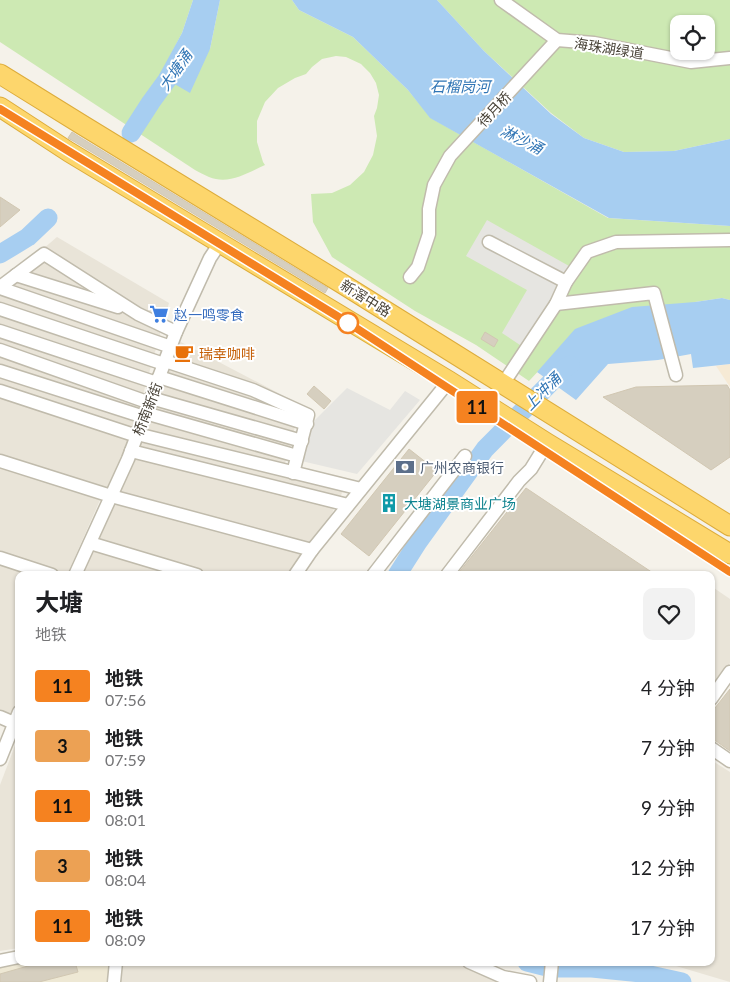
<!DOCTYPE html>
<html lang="zh">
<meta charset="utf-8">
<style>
body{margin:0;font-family:Lato,"Noto Sans SC",sans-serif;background:#f2f2f2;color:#202124;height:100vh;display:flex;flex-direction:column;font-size:19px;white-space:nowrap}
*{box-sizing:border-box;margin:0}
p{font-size:16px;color:#757577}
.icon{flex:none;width:28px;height:28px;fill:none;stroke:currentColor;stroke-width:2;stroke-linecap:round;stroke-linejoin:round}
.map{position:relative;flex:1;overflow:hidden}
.drawer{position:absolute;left:15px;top:571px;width:700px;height:395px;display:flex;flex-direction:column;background:#fff;border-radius:10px;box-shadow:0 1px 4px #0004}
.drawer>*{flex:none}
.badge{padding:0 10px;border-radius:4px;font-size:18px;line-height:32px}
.controls{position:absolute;left:670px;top:15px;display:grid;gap:10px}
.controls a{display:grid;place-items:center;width:45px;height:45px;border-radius:10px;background:#fff;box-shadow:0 1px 4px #0004;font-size:25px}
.map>.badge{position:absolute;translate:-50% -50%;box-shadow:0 0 0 2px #fff}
.round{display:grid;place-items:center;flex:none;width:52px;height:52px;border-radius:10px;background:#f2f2f2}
.head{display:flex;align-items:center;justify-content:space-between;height:85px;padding:0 20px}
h1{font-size:24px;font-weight:700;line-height:38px}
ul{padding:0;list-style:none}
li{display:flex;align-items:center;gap:15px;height:60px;padding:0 20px}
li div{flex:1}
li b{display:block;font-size:19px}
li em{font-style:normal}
li .badge{min-width:55px;font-weight:700;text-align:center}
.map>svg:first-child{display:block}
.residential{fill:#e9e4d8}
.commercial{fill:#f6ead5}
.education{fill:#eee8d4}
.green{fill:#cde9b3;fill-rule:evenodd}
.parking{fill:#e6e5e1}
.water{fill:#a7cef1}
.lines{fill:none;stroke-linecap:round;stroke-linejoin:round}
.river{stroke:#a7cef1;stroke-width:19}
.building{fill:#d6cfbf;stroke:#d1c7b2}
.minor-casing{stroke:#c0bbac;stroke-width:15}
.highway-casing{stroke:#ddac3b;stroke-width:21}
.minor{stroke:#fff;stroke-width:12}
.highway{stroke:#fdd66c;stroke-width:19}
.line-casing{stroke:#fff;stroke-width:11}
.line{stroke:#f58220;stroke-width:8}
.stop-dot{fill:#fff;stroke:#f58220;stroke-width:2.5}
.labels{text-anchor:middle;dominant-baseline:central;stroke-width:4;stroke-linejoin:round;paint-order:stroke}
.street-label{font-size:14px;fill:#494338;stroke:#fff}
.shop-label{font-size:14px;fill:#366cbe;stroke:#fff;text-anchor:start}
.food-label{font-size:14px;fill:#c56008;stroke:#fff;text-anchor:start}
.service-label{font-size:14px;fill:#4e5e75;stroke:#fff;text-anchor:start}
.culture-label{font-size:14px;fill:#0d838f;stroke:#fff;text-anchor:start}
.water-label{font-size:15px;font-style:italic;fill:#3075b5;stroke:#fff}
</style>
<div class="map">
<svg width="730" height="982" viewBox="0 0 730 982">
<rect width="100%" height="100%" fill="#f5f2ea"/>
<g class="residential">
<polygon points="57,237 169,303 132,433 0,389 0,286"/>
<polygon points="177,340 301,405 284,467 348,481 327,523 289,575 80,575"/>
<polygon points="0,394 133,438 108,492 0,458"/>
<polygon points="0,467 100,500 67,575 0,553"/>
<polygon points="0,563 35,575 19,575 19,697 11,717 0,712"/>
<polygon points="711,586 730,599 730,663 711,690"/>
<polygon points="19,735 19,948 0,951 0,785"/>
<polygon points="711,760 730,772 730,982 666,963 711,962"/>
<polygon points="121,962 454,962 511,982 119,982"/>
</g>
<polygon class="commercial" points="730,364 730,387 716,366"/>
<polygon class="education" points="19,962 112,963 110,982 0,982 0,966"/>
<g class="green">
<path d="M0 0H193L182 33 160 75 210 49 220 0H292L299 10 353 37 408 90 431 118 608 218 730 226V300L722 298 695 302 545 364 529 381 476 345 415 311 332 257 313 222 311 194 332 193 350 185 364 172 373 155 377 136 374 116 377 108 379 95 376 83 370 73 361 64 346 57 336 56 322 59 312 67 306 74 295 78 278 88 265 102 257 121V142L263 162 265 165C247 173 229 185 209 177 204 175 199 172 195 170L0 42Z"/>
<path d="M437 0H730V139L674 151 624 152 584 138 551 113 484 51ZM679 24H706V51H679Z"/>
</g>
<g class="parking">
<polygon points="487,220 578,271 529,351 502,333 527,290 466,256"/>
<polygon points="347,388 390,410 405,391 420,400 357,474 293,459 300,435"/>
</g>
<g class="water">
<polygon points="193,0 220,0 210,49 190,93 159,75 182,33"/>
<polygon points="292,0 437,0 484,51 551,114 584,138 624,152 674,151 730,139 730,226 609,218 430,118 408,90 353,37 299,10"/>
<polygon points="722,298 730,300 730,364 693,368 691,354 658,360 608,364 576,400 537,372 575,329 632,307 695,302"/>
</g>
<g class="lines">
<g class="river">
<polyline points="131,133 151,102 183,58"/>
<polyline points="0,254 28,237 48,218"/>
<polyline points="397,575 418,542 485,449 566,367 570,365"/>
<polyline points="527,962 551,968 592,968 641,973 682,982"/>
</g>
</g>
<g class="building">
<polygon points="72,132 78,136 328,288 325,293 75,142 68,138"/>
<polygon points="0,197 20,210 0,227"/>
<polygon points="485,332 498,340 494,347 481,339"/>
<polygon points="727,385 730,390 730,457 711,470 603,397 636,387"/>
<polygon points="314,386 331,401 324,409 307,394"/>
<polygon points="409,449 437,471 369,556 341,534"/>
<polygon points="526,488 656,575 457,575"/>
<polygon points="730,689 730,751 716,741 711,740 711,713"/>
<polygon points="42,962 75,962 78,972 39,982 0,982 0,974"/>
</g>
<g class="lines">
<g class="minor-casing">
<g id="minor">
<polyline points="501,0 557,40 594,43 691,62 730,58"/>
<polyline points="489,242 566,282 556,304 503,384"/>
<polyline points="16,275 118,307"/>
<polyline points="410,277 418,267 429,234 429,209 434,185 450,156 557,40"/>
<polyline points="566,282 587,252 616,242 730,240"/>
<polyline points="0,287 44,254 138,314 176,332"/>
<polyline points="0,288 171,347"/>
<polyline points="556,304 654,293 676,375"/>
<polyline points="0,309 164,364"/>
<polyline points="0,331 157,383"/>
<polyline points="0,350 150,403"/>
<polyline points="165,361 253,390 308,415 293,473"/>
<polyline points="0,371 144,417"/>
<polyline points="159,377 307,424"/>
<polyline points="0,391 137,436"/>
<polyline points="151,398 302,441"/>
<polyline points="145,413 297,456"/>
<polyline points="137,434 361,489"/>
<polyline points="131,451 348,505"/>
<polyline points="0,461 111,496 312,550"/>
<polyline points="90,543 197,575"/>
<polyline points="0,558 52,575"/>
<polyline points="75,575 128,459 176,332 210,258 220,243"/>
<polyline points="295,575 312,550 449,381"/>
<polyline points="373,575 465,456"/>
<polyline points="447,575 519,481 531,469 547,443"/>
<polyline points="711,699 730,672"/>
<polyline points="0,717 14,723"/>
<polyline points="711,748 730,761"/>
<polyline points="0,759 19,712"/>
<polyline points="0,961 19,957"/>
<polyline points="469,962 503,977 530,982"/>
<polyline points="114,982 116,962"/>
<polyline points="550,982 552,962"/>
</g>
</g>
<g class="highway-casing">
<g id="highway">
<polyline points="0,74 84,126 341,283 458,356 730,526"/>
<polyline points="0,107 69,152 449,381 547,443 730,554"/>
</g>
</g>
<use href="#minor" class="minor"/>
<use href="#highway" class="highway"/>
</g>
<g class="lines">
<g class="line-casing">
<polyline id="line" points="0,109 350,324 730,572"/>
</g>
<use href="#line" class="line"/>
</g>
<defs>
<g id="supermarket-bare" transform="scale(1.5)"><path d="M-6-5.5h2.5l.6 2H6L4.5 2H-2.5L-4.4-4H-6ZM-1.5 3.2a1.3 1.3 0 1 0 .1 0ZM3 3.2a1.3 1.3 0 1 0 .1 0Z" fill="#3f7fe0" stroke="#fff" stroke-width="2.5" paint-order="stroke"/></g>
<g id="cafe-bare" transform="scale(1.5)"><path d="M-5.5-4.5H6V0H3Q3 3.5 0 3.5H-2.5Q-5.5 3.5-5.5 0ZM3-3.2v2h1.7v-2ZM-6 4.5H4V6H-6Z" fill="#e8710a" stroke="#fff" stroke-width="2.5" paint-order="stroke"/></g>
<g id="bank-bare" transform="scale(1.5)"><path d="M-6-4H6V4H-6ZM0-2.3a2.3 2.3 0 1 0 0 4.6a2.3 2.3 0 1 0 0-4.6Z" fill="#5c6f8a" stroke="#fff" stroke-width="2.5" paint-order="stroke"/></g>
<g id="building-bare" transform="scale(1.5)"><path d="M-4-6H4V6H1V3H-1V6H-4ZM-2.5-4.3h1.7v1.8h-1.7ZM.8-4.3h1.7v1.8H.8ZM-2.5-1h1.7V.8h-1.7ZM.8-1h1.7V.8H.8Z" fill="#0f9aa8" stroke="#fff" stroke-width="2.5" paint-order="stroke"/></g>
</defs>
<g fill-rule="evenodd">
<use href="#supermarket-bare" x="159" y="314"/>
<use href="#cafe-bare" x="184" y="353"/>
<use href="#bank-bare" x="405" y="467"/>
<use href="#building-bare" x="389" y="503"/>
</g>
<circle class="stop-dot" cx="348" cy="323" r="10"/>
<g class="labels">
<g class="street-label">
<text transform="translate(609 48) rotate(9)">海珠湖绿道</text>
<text transform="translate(494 109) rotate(-47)">待月桥</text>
<text transform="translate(366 298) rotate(32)">新滘中路</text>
<text transform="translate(147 409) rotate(-69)">桥南新街</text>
</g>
<g class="shop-label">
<text x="174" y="314">赵一鸣零食</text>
</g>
<g class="food-label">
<text x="199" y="353">瑞幸咖啡</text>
</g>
<g class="service-label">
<text x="420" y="467">广州农商银行</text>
</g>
<g class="culture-label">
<text x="404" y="503">大塘湖景商业广场</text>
</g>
<g class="water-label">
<text transform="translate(175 70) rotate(-55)">大塘涌</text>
<text x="460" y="86">石榴岗河</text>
<text transform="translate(522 139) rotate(27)">淋沙涌</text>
<text transform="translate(542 391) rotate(-45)">上冲涌</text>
</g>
</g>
</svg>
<div class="controls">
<a><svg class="icon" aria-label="locate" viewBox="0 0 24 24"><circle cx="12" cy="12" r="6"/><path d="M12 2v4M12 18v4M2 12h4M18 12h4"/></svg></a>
</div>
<b class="badge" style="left:477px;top:407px;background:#f58220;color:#111">11</b>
<section class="drawer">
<div class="head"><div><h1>大塘</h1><p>地铁</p></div><a class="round"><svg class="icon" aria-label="heart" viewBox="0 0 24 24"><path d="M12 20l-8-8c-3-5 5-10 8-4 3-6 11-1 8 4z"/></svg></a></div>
<ul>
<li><span class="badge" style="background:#f58220;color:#111">11</span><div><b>地铁</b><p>07:56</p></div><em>4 分钟</em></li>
<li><span class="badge" style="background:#eca154;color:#111">3</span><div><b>地铁</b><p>07:59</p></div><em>7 分钟</em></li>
<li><span class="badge" style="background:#f58220;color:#111">11</span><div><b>地铁</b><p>08:01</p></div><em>9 分钟</em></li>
<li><span class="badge" style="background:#eca154;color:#111">3</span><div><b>地铁</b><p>08:04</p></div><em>12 分钟</em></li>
<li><span class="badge" style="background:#f58220;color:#111">11</span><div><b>地铁</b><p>08:09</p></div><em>17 分钟</em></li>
</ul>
</section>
</div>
